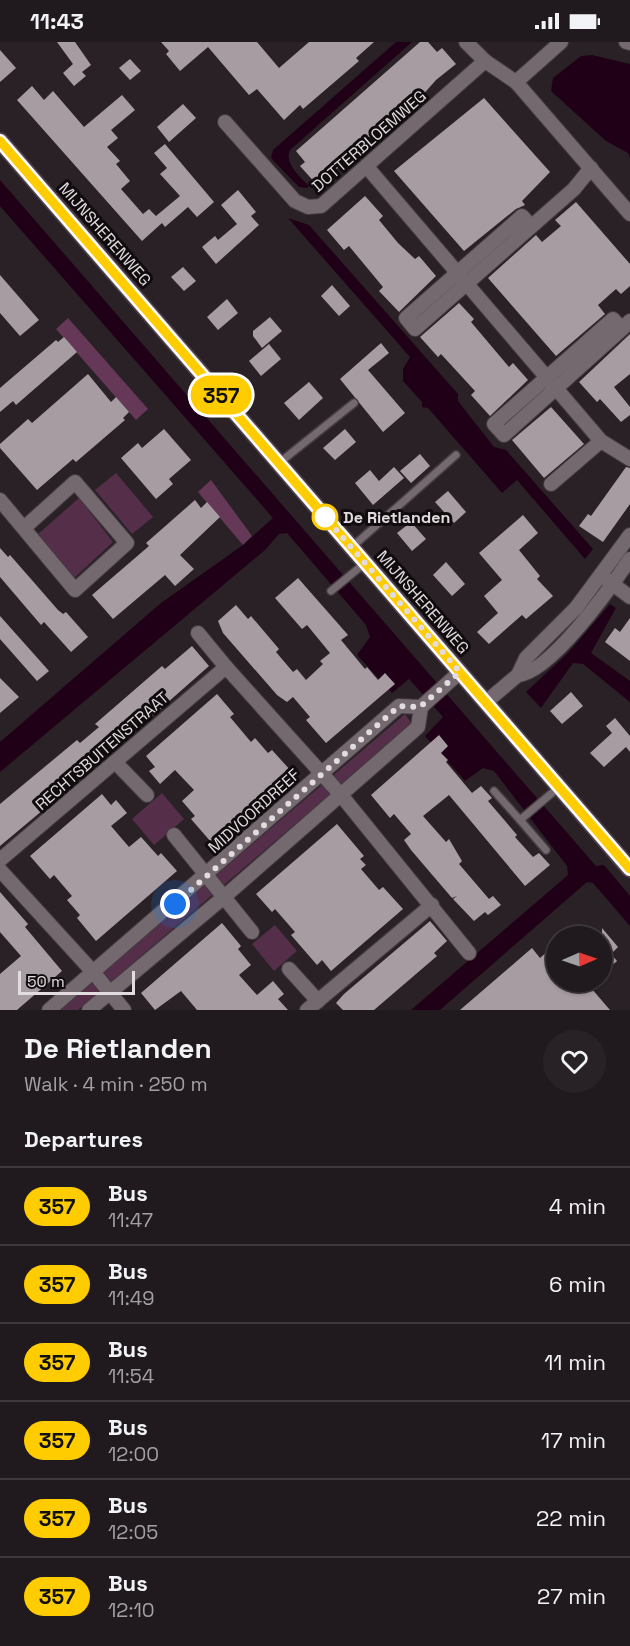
<!DOCTYPE html>
<meta charset="utf-8">
<style>
body{margin:0;font-family:"Space Grotesk",sans-serif;background:#282226;color:#f1f3f6;height:100vh;display:flex;flex-direction:column;font-size:22px;white-space:nowrap}
*{box-sizing:border-box;margin:0}
p{font-size:20px;color:#a2a0a4}
.icon{flex:none;width:33px;height:33px;fill:none;stroke:currentColor;stroke-width:2;stroke-linecap:round;stroke-linejoin:round}
.map{position:relative;height:968px;overflow:hidden}
.panel{display:flex;flex-direction:column;background:#20191d;flex:1}
.panel>*{flex:none}
.badge{padding:0 12px;border-radius:20px;font-size:21px;line-height:39px}
.needle{width:39px;rotate:88deg}
.controls{position:absolute;left:546px;top:884px;display:grid;gap:12px}
.controls a{display:grid;place-items:center;width:66px;height:66px;border-radius:50%;background:#20191d;box-shadow:0 2px 4px #0004,0 0 0 2px #3d383b;font-size:30px}
.scale{position:absolute;left:18px;bottom:15px;width:117px;box-sizing:border-box;padding-left:6px;border:3px solid #e2dbdf;border-top:0;font-size:16px;line-height:21px;white-space:nowrap;color:#e2dbdf;-webkit-text-stroke:4px #100c0e;paint-order:stroke}
.you{position:absolute;width:30px;height:30px;margin:-15px;border:4px solid #fff;border-radius:50%;background:#1a73e8;box-shadow:0 0 0 9px #1a73e833}
.map>.badge{position:absolute;translate:-50% -50%;box-shadow:0 0 0 3px #fff}
h2{padding:0 24px;font-size:22px;line-height:54px}
.round{display:grid;place-items:center;flex:none;width:63px;height:63px;border-radius:32px;background:#282226}
.summary{display:flex;align-items:center;justify-content:space-between;height:102px;padding:0 24px}
h1{font-size:28px;font-weight:600;line-height:45px}
ul{padding:0;list-style:none}
li{display:flex;align-items:center;gap:18px;height:78px;padding:0 24px;border-top:2px solid #3d383b}
li div{flex:1}
li b{display:block;font-size:22px}
li em{font-style:normal}
li .badge{min-width:66px;font-weight:700;text-align:center}
.status{display:flex;justify-content:space-between;align-items:center;height:42px;padding:0 30px;background:#20191d;direction:ltr}
.status svg{height:16px;fill:currentColor}
.map>svg:first-child{display:block}
.green{fill:#552e49}
.forest{fill:#663857}
.water{fill:#200017}
.building{fill:#a89ca3}
.lines{fill:none;stroke-linecap:round;stroke-linejoin:round}
.lane-casing{stroke:#443c42;stroke-width:10}
.street-casing{stroke:#443c42;stroke-width:16}
.secondary-casing{stroke:#443c42;stroke-width:18}
.lane{stroke:#74696f;stroke-width:7}
.street{stroke:#74696f;stroke-width:14}
.secondary{stroke:#96728a;stroke-width:15}
.line-casing{stroke:#fff;stroke-width:14}
.line{stroke:#fc0;stroke-width:9}
.walk{stroke:#e2dbdf;stroke-width:6;stroke-dasharray:0 10.8}
.stop-dot{fill:#fff;stroke:#fc0;stroke-width:3}
.labels{text-anchor:middle;dominant-baseline:central;stroke-width:6;stroke-linejoin:round;paint-order:stroke}
.street-label{font-size:16px;fill:#e2dbdf;stroke:#100c0e}
.stop-label{font-size:16px;font-weight:bold;fill:#e2dbdf;stroke:#100c0e;text-anchor:start}
</style>
<div class="status"><b>11:43</b><svg viewBox="0 0 49 12"><path d="M0 12V9h3v3zM5 12V6h3v6zM10 12V3h3v9zM15 12V0h3v12zM26 1h20v11H26zM47 4h2v5h-2z"/></svg></div>
<div class="map">
<svg width="630" height="968" viewBox="0 0 630 968">
<rect width="100%" height="100%" fill="#2a2127"/>
<g class="green">
<polygon points="116,431 153,475 132,492 95,448"/>
<polygon points="79,456 113,500 73,537 37,493"/>
<polygon points="405,672 412,682 78,968 58,968"/>
<polygon points="162,751 184,777 154,803 132,777"/>
<polygon points="275,883 297,909 274,929 252,902"/>
</g>
<g class="forest">
<polygon points="68,276 148,367 136,378 56,287"/>
<polygon points="211,438 252,494 243,503 198,450"/>
</g>
<g class="water">
<path d="M396 0H412L290 108C284 122 300 134 309 144L307 146 299 145 271 116 273 108Z"/>
<polygon points="592,13 630,22 630,116 628,111 606,99 551,49 553,36 581,14"/>
<polygon points="0,138 596,824 604,823 630,854 630,884 593,841 587,840 440,968 411,968 568,833 567,824 494,729 483,726 465,739 425,694 443,675 409,637 392,651 357,613 370,595 366,583 287,491 279,492 265,508 0,730 0,700 161,561 243,503 273,476 0,164"/>
<polygon points="288,176 309,183 458,352 458,359 494,405 506,408 593,507 585,517 517,438 502,451 428,366 422,365 422,360 403,339 403,327 410,315"/>
<polygon points="610,562 616,566 591,611 630,639 630,660 583,622 573,621 541,666 526,650 568,611"/>
</g>
<g class="building">
<polygon points="57,0 75,0 91,23 82,30 86,34 74,44 63,31 73,22"/>
<polygon points="161,0 257,0 279,26 309,0 374,0 356,16 359,19 303,67 300,63 284,78 257,47 249,53 208,5 180,29 166,12 169,9"/>
<polygon points="420,0 428,0 437,10 442,6 456,22 436,38 420,56 364,99 337,127 333,124 328,135 318,144 300,124 305,120 296,109"/>
<polygon points="0,8 16,26 0,40"/>
<polygon points="130,17 141,29 130,38 119,26"/>
<polygon points="32,44 44,58 53,49 84,85 122,53 135,68 111,88 118,96 107,105 120,119 116,122 130,139 121,147 143,172 149,167 156,174 180,154 160,132 167,126 154,111 165,102 214,160 197,175 188,165 165,185 162,181 142,199 17,58"/>
<polygon points="484,56 550,130 522,159 525,163 516,167 464,209 394,129"/>
<polygon points="183,62 196,76 169,100 157,85"/>
<polygon points="238,148 256,170 251,174 259,183 216,222 202,205 215,194 218,198 237,182 221,163"/>
<polygon points="365,154 383,174 379,178 398,201 415,217 419,214 436,234 399,270 379,249 383,245 349,204 344,208 327,188"/>
<polygon points="576,160 630,222 630,244 621,252 616,247 598,263 605,272 556,314 488,236 536,193 542,200 561,184 555,178"/>
<polygon points="183,225 196,239 184,249 171,235"/>
<polygon points="0,233 39,278 20,294 0,271"/>
<polygon points="332,243 350,264 339,274 321,254"/>
<polygon points="227,257 238,271 218,288 207,275"/>
<polygon points="459,261 474,277 471,280 509,325 513,321 528,338 490,374 471,353 475,349 441,312 438,315 420,295"/>
<polygon points="270,275 282,289 262,306 253,294 253,289"/>
<polygon points="630,292 630,332 614,345 630,365 630,373 621,380 600,357 597,360 579,340"/>
<polygon points="64,295 77,310 16,363 13,359 0,370 0,346 56,298 58,300"/>
<polygon points="381,301 389,311 368,328 405,371 383,390 340,337"/>
<polygon points="269,302 281,317 261,334 249,319"/>
<polygon points="88,332 111,360 116,355 129,370 123,376 125,378 76,420 73,417 37,448 0,406 0,402 28,377 32,381"/>
<polygon points="309,340 323,356 299,378 284,361"/>
<polygon points="551,365 584,402 544,436 512,398"/>
<polygon points="164,387 191,418 169,437 173,442 156,457 121,416 138,401 142,406"/>
<polygon points="345,387 356,400 335,418 323,406"/>
<polygon points="420,412 430,424 411,441 400,429"/>
<polygon points="394,425 404,436 373,463 355,441 370,428 379,439"/>
<polygon points="626,425 630,426 630,462 603,500 579,484 588,472 591,474"/>
<polygon points="448,449 466,470 454,481 435,460"/>
<polygon points="195,458 201,466 207,460 220,475 180,513 194,527 175,544 165,533 113,577 92,553 149,504 146,501"/>
<polygon points="523,473 538,491 519,508 540,534 537,537 553,554 526,577 522,573 489,602 477,590 498,571 484,554 502,538 479,511"/>
<polygon points="411,480 426,497 412,509 397,491"/>
<polygon points="0,506 8,515 10,513 58,568 63,572 66,570 88,595 71,610 44,580 41,583 0,535"/>
<polygon points="446,520 465,542 452,554 433,533"/>
<polygon points="298,536 348,593 341,598 365,627 367,625 378,638 385,631 395,642 326,701 306,678 310,675 293,655 287,660 277,653 223,591 218,579 236,563 248,577 251,574 279,607 276,610 293,630 297,627 306,638 323,622 320,619 330,611 307,583 302,587 275,556"/>
<polygon points="0,574 49,629 37,639 0,597"/>
<polygon points="630,576 630,619 605,600 615,586 620,590"/>
<polygon points="192,604 209,624 125,698 115,705 108,696 89,712 96,721 86,732 0,804 0,762 77,698 80,701 99,685 95,682 162,624 165,627"/>
<polygon points="0,636 19,655 0,671"/>
<polygon points="571,650 583,664 562,682 550,669"/>
<polygon points="217,652 234,672 230,675 251,700 255,696 268,711 272,708 292,730 211,800 191,777 195,774 182,759 194,748 175,728 160,742 149,729 155,725 146,714"/>
<polygon points="615,676 630,694 630,710 626,705 604,725 590,711 612,691 606,684"/>
<polygon points="439,693 448,704 441,711 448,718 446,720 472,751 481,744 492,756 488,759 517,793 515,795 533,815 539,811 550,823 525,844 449,753 423,774 446,800 449,797 462,819 459,822 489,857 493,854 501,863 488,873 485,870 474,879 453,857 457,854 452,856 411,808 404,798 411,792 394,772 390,776 371,753"/>
<polygon points="102,752 111,763 116,758 127,771 111,784 129,805 141,795 158,814 161,811 177,829 96,899 77,876 80,873 67,858 72,854 54,833 50,837 30,814"/>
<polygon points="337,782 364,814 360,817 366,823 361,827 379,848 383,845 403,867 331,929 322,918 317,923 291,893 295,890 275,867 272,870 256,852"/>
<polygon points="0,850 28,882 25,885 62,929 17,968 0,968 0,932 21,914 0,890"/>
<polygon points="430,879 447,899 434,911 437,914 374,968 343,968 336,961 344,952"/>
<polygon points="222,881 241,904 238,907 251,923 239,933 257,953 273,939 284,952 278,957 288,968 197,968 181,949 155,968 141,951"/>
<polygon points="602,886 618,905 611,912 617,919 602,932"/>
<polygon points="556,902 556,939 585,939 610,968 460,968 532,906 540,916"/>
</g>
<g class="lines">
<g class="lane-casing">
<g id="lane">
<polyline points="279,421 354,361"/>
<polyline points="352,505 456,413"/>
<polyline points="331,549 365,521"/>
<polyline points="494,749 520,778 559,745"/>
<polyline points="520,778 546,808"/>
</g>
</g>
<g class="street-casing">
<g id="street">
<polyline points="466,0 485,19 516,40 630,172"/>
<polyline points="626,0 630,1"/>
<polyline points="516,40 561,0"/>
<polyline points="225,80 295,159 308,165 321,164 485,19"/>
<polyline points="367,125 601,399 630,417"/>
<polyline points="531,184 522,174 406,276 415,287 574,147 591,126"/>
<polyline points="622,287 613,277 494,382 504,393 622,287 630,279"/>
<polyline points="551,442 601,399"/>
<polyline points="0,458 75,548 127,501 75,440 24,486"/>
<polyline points="606,537 630,555"/>
<polyline points="198,591 226,625 341,753 469,911"/>
<path d="M518 633C550 631 611 545 630 517"/>
<polyline points="486,660 518,633 526,616 576,566 630,493"/>
<polyline points="421,665 460,630"/>
<polyline points="115,720 147,753"/>
<polyline points="174,793 252,890"/>
<polyline points="0,818 226,625"/>
<polyline points="0,828 94,931 124,968"/>
<polyline points="289,927 318,959"/>
<polyline points="49,968 399,664 421,665 418,685 224,855 89,968"/>
<polyline points="307,968 432,863"/>
</g>
</g>
<g class="secondary-casing">
<polyline id="secondary" points="0,99 630,827"/>
</g>
<use href="#lane" class="lane"/>
<use href="#street" class="street"/>
<use href="#secondary" class="secondary"/>
</g>
<g class="lines">
<g class="line-casing">
<polyline id="line" points="0,99 630,827"/>
</g>
<use href="#line" class="line"/>
<polyline class="walk" points="175,862 399,664 420,665 460,630 325,475"/>
</g>
<circle class="stop-dot" cx="325" cy="475" r="12"/>
<g class="labels">
<g class="street-label">
<text transform="translate(369 99) rotate(-41)">DOTTERBLOEMWEG</text>
<text transform="translate(105 192) rotate(49)">MIJNSHERENWEG</text>
<text transform="translate(423 560) rotate(49)">MIJNSHERENWEG</text>
<text transform="translate(102 709) rotate(-41)">RECHTSBUITENSTRAAT</text>
<text transform="translate(254 769) rotate(-42)">MIDVOORDREEF</text>
</g>
<g class="stop-label">
<text x="343" y="475">De Rietlanden</text>
</g>
</g>
</svg>
<div class="controls">
<a><svg class="needle" viewBox="-14 -14 28 28"><path d="M0-13l5 13h-10z" fill="#e53935"/><path d="M0 13l5-13h-10z" fill="#a2a0a4"/></svg></a>
</div>
<div class="scale">50 m</div>
<div class="you" style="left:175px;top:862px"></div>
<b class="badge" style="left:221px;top:353px;background:#fc0;color:#111">357</b>
</div>
<section class="panel">
<div class="summary"><div><h1>De Rietlanden</h1><p>Walk · 4 min · 250 m</p></div><a class="round"><svg class="icon" aria-label="heart" viewBox="0 0 24 24"><path d="M12 20l-8-8c-3-5 5-10 8-4 3-6 11-1 8 4z"/></svg></a></div>
<h2>Departures</h2>
<ul>
<li><span class="badge" style="background:#fc0;color:#111">357</span><div><b>Bus</b><p>11:47</p></div><em>4 min</em></li>
<li><span class="badge" style="background:#fc0;color:#111">357</span><div><b>Bus</b><p>11:49</p></div><em>6 min</em></li>
<li><span class="badge" style="background:#fc0;color:#111">357</span><div><b>Bus</b><p>11:54</p></div><em>11 min</em></li>
<li><span class="badge" style="background:#fc0;color:#111">357</span><div><b>Bus</b><p>12:00</p></div><em>17 min</em></li>
<li><span class="badge" style="background:#fc0;color:#111">357</span><div><b>Bus</b><p>12:05</p></div><em>22 min</em></li>
<li><span class="badge" style="background:#fc0;color:#111">357</span><div><b>Bus</b><p>12:10</p></div><em>27 min</em></li>
</ul>
</section>
